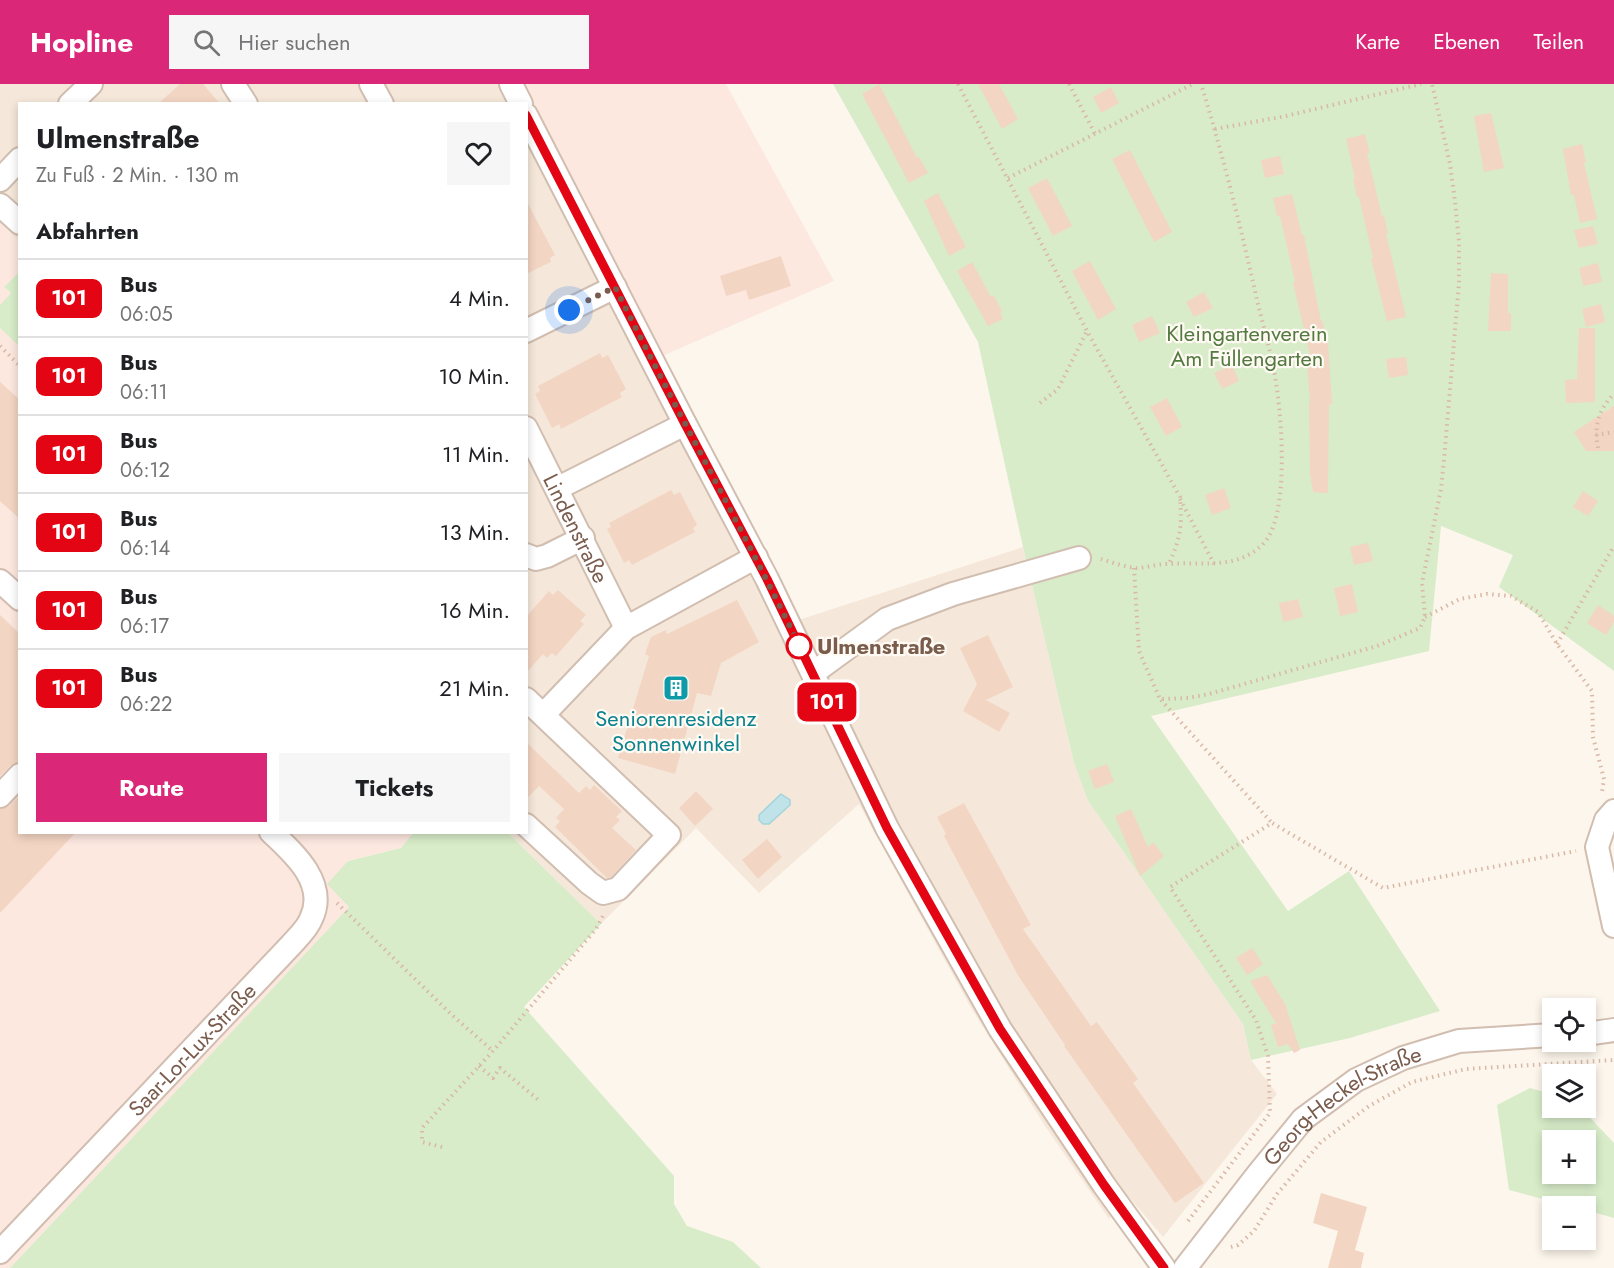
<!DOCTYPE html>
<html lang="de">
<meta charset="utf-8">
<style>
body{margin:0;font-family:Jost,sans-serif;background:#f6f6f6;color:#202124;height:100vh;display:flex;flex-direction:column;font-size:22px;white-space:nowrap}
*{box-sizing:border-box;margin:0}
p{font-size:20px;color:#757577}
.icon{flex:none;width:33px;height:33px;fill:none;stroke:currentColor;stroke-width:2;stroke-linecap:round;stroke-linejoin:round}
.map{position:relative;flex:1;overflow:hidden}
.details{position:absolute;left:18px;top:18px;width:510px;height:732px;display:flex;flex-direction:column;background:#fff;border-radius:0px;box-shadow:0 3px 9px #0003}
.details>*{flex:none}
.badge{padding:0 12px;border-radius:9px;font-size:21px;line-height:39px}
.tools{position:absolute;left:1542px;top:914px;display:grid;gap:12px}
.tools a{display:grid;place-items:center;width:54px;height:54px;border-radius:0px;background:#fff;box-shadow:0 3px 9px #0003;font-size:30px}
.you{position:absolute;width:30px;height:30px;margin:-15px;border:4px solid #fff;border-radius:50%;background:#1a73e8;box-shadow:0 0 0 9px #1a73e833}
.map>.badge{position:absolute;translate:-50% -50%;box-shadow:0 0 0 3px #fff}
h2{padding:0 18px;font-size:22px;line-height:54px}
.round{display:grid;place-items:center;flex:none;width:63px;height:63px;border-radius:0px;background:#f6f6f6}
.headline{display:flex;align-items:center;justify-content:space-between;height:102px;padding:0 18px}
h1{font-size:28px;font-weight:700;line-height:45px}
.action{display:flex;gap:12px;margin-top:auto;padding:12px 18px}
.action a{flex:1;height:69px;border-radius:0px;background:#db2777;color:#fff;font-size:24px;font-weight:700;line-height:69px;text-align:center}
.action a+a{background:#f6f6f6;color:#202124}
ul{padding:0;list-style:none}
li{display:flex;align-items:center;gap:18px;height:78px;padding:0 18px;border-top:2px solid #e0e0e0}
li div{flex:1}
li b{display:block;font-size:22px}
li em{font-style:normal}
li .badge{min-width:66px;font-weight:700;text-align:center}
header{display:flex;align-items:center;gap:36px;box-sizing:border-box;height:84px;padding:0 30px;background:#db2777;color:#fff}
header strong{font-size:28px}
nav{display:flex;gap:33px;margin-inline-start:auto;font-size:21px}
.search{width:420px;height:54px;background:#f6f6f6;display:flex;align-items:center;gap:15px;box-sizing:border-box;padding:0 21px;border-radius:0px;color:#757577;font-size:22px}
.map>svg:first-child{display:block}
.residential{fill:#f5e8da}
.commercial{fill:#fde8e0}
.green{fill:#d8ecc9;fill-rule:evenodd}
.water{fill:#bfe3e8;stroke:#a5d3da;stroke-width:1.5}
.building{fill:#f3d5c3}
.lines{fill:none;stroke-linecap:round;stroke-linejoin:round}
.minor-casing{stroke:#d1beb0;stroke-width:26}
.path{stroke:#d9b8a5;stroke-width:4;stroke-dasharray:1.5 4.5;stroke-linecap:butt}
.minor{stroke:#fff;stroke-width:22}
.line-casing{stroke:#fff;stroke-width:14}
.line{stroke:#e30513;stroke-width:9}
.walk{stroke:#7a5c4d;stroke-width:6;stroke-dasharray:0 10.8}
.stop-dot{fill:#fff;stroke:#e30513;stroke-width:3}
.labels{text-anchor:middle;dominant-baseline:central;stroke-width:4.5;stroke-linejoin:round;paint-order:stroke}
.park-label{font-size:22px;fill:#537a41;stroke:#fffaf3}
.street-label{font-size:22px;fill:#7a5c4d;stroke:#fffaf3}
.stop-label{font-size:22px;font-weight:bold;fill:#7a5c4d;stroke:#fffaf3;text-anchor:start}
.culture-label{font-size:22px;fill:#0d838f;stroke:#fffaf3}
</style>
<header>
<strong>Hopline</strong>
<div class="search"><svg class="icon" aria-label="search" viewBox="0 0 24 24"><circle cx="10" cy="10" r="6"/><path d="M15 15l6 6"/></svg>Hier suchen</div>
<nav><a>Karte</a><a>Ebenen</a><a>Teilen</a></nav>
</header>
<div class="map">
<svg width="1614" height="1184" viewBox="0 0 1614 1184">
<rect width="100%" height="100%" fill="#fdf6ec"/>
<g class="residential">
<polygon points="0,0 498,0 508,19 20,20 19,158 0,139"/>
<polygon points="527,56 777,543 1023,463 1074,679 1088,717 1243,940 1251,976 1277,1010 1163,1153 1129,1113 1109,1135 1045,1042 970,922 859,720 759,809 696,744 601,840 508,749 526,748"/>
</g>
<g class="commercial">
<polygon points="518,0 726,0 834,197 660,273"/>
<polygon points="0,139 20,158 19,188 4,203 11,209 0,221"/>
<polygon points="0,244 20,262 20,748 414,749 401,764 347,777 349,823 10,1184 0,1184"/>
</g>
<g class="green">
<polygon points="833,0 1614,0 1614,587 1499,503 1513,471 1441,442 1429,567 1151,632 1288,827 1349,787 1440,927 1350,954 1251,976 1243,940 1088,717 1074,679 1023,463 978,258"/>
<polygon points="19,188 19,262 0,244 0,221 11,209 4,203"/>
<polygon points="414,748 508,749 601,840 524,923 674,1092 674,1120 687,1142 733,1158 761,1184 10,1184 349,823 327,800 348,777 401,764"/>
<path d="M1530 1004 1552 1010V1023H1580L1614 1059V1134L1586 1126V1122H1569L1509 1106 1497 1021ZM1552 1056H1586V1089H1552Z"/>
</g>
<polygon class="water" points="781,710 790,716 790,721 769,740 763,740 759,736 759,731"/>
<g class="building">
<polygon points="180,0 203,0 220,20 158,20"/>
<polygon points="879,0 917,74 919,73 928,89 909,99 862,10"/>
<polygon points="978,0 999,0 1018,35 1002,45"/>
<polygon points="1111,3 1119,19 1101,29 1093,13"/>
<polygon points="1491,29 1504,84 1484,88 1474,32"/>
<polygon points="1365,50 1370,69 1367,69 1382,132 1384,131 1388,150 1386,150 1406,233 1387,237 1371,175 1373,174 1359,113 1357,113 1353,95 1355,95 1346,55"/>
<polygon points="1582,60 1586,78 1584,79 1597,135 1580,139 1574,111 1571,111 1563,65"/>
<polygon points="1130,66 1172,148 1154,158 1112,75"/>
<polygon points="1280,72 1284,90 1265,94 1261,76"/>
<polygon points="1047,94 1072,142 1053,152 1028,104"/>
<polygon points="938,109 966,163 949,172 924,117"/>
<polygon points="1292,110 1302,151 1304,151 1321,237 1322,236 1328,260 1332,320 1329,321 1328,409 1313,408 1310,390 1309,318 1310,318 1307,279 1312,279 1293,199 1295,198 1280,132 1277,132 1273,114"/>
<polygon points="526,116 555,171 550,174 551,178 526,190"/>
<polygon points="1593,142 1598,160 1579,164 1574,146"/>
<polygon points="781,172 791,202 749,216 746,206 726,212 720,192"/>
<polygon points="1090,177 1116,225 1098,236 1072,187"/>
<polygon points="972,178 991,213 994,212 1002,227 1000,229 1003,235 988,242 957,187"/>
<polygon points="1598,179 1602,198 1583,202 1579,184"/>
<polygon points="1491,189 1508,190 1508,229 1511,229 1511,247 1488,247"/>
<polygon points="1204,208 1213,224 1194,233 1186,218"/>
<polygon points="1601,220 1605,238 1586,243 1582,225"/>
<polygon points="1152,232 1160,249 1139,258 1132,241"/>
<polygon points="1579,244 1595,244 1595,318 1566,319 1565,296 1577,295"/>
<polygon points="600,269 602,274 608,271 626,305 620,309 622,313 561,345 559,340 552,344 535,310 540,307 538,302"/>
<polygon points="1406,273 1408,291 1389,294 1386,275"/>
<polygon points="1232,281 1239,297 1222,305 1214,289"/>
<polygon points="0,298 20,316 20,435 0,417"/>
<polygon points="1167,314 1182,343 1166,352 1150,323"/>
<polygon points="1614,322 1614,367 1586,367 1574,348"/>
<polygon points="1224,404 1231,424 1212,431 1205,411"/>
<polygon points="671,406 674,411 680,408 697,441 693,444 695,448 632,481 629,476 624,479 607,445 611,443 609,439"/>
<polygon points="1583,407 1598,417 1588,432 1573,423"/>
<polygon points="1368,459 1373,477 1354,481 1350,463"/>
<polygon points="1352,500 1358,528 1340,532 1334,504"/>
<polygon points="558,506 586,531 580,537 584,540 556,572 552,569 547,574 543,570 526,589 526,533 549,507 553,511"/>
<polygon points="1298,515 1303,533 1283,538 1279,519"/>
<polygon points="737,516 759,558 721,579 711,612 697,609 675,690 618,674 649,572 645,570 651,553 666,546 667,550"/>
<polygon points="1598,521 1614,532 1614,538 1606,551 1587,539"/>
<polygon points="0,531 20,550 20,678 11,681 0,692"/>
<polygon points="988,551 1013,603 986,616 1010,629 999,648 963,627 977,600 960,564"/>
<polygon points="526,658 579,709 586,702 590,706 594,701 622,727 616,733 620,736 612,744 636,766 611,793 607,794 555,743 560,737 556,734 564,725 539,702 526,715"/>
<polygon points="1107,680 1114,698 1095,705 1088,687"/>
<polygon points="696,707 713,725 695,742 679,724"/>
<polygon points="20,711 20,748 76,748 0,829 0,725 9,722"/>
<polygon points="964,719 1031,841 1023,845 1091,942 1097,938 1138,995 1133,999 1204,1099 1175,1119 1064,962 1065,961 1019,893 1006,869 944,752 946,750 937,733"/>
<polygon points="1131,725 1148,763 1153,758 1164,772 1140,792 1115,732"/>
<polygon points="767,755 782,773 758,795 742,776"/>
<polygon points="1252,864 1263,880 1247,891 1236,874"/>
<polygon points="1267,891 1285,920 1300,966 1294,969 1288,960 1278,963 1271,941 1276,939 1250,897"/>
<polygon points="1321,1109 1367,1123 1355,1166 1364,1169 1361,1184 1328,1184 1338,1147 1313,1139"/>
</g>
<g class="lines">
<g class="minor-casing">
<g id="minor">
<polyline points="233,0 246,20"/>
<polyline points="371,0 382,20"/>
<polyline points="511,0 521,20"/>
<polyline points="70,20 91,0"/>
<polyline points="526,31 685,340 767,495 887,744 1000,945 1104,1101 1164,1184"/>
<polyline points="0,96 20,75"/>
<polyline points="0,121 20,139"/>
<polyline points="526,247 615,203"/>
<path id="s1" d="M526 344 626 544"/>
<polyline points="558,404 685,340"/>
<polyline points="526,471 536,475 547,472 583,454"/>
<polyline points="0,497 20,515"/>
<polyline points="813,589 887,535 953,510 1079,474"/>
<polyline points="526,615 669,751 618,805 603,809 589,799 526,741"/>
<polyline points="544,630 626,544 756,473"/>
<polyline points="0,712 20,691"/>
<polyline points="1614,727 1606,736 1597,763 1614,842"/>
<polyline points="1586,950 1614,946"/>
<path id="s2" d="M0 1168 291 861C298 853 307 845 311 835 328 800 295 770 271 748"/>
<path id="s3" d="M1185 1184 1258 1090 1303 1035 1356 996 1403 974 1459 957 1552 951"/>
</g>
</g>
<g class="path">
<path d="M958 0 1087 247 1180 413C1182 443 1181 452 1169 480"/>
<polyline points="1069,0 1095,50"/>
<polyline points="1215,45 1286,32 1421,0"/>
<polyline points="1008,94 1193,0"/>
<polyline points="0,262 20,282"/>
<polyline points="1040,319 1058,305 1087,247"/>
<polyline points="1596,351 1614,348"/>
<path d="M1598 364C1594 342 1598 326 1614 310"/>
<polyline points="1180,415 1214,480"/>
<path d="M1101 475C1111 478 1125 483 1136 484 1146 484 1157 480 1167 480 1201 477 1236 487 1263 460 1289 434 1282 341 1277 305 1273 275 1264 245 1257 216 1241 144 1223 71 1201 0"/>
<polyline points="1134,484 1139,567 1160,615 1188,614 1209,610 1377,562 1420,544 1425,533 1422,499 1441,405 1444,376 1459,199 1459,158 1455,117 1450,80 1432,0"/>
<polyline points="1425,533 1460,515 1487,510 1511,512 1538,528 1557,560 1592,607 1593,653 1604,695 1602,708"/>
<polyline points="1557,560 1614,462"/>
<polyline points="1161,616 1272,739"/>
<polyline points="337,819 453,932 493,967"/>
<polyline points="479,982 493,994 500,984 541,1018"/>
<polyline points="442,1063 422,1058 422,1044 493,967 596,845 604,830"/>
<polyline points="1188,1137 1270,1029 1268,972 1256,936 1170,803 1272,739 1383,804 1576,767"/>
<polyline points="1231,1163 1238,1161 1254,1147 1277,1110 1321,1058 1369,1022 1412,998 1466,985 1614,976"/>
</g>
<use href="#minor" class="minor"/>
</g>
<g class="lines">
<g class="line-casing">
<polyline id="line" points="526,31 685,340 767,495 887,744 1000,945 1104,1101 1164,1184"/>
</g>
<use href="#line" class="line"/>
<path class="walk" d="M569 226 615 203C675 324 741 442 800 563L799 562"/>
</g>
<defs>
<g id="building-square" transform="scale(1.35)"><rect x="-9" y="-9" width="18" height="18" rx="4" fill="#0f9aa8" stroke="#fffaf3"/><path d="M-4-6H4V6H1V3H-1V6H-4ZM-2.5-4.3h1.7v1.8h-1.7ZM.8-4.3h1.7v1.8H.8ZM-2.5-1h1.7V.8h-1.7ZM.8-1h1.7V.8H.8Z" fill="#fff"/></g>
</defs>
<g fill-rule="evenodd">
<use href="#building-square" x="676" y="604"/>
</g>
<circle class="stop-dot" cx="799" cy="562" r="12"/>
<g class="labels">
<g class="park-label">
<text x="1247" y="249">Kleingartenverein<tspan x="1247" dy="25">Am Füllengarten</tspan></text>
</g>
<g class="street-label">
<text stroke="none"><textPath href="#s1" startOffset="112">Lindenstraße</textPath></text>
<text stroke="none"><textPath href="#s2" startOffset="279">Saar-Lor-Lux-Straße</textPath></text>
<text stroke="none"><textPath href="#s3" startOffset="230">Georg-Heckel-Straße</textPath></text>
</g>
<g class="stop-label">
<text x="817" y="562">Ulmenstraße</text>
</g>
<g class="culture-label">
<text x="676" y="634">Seniorenresidenz<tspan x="676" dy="25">Sonnenwinkel</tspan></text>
</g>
</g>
</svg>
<div class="tools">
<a><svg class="icon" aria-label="locate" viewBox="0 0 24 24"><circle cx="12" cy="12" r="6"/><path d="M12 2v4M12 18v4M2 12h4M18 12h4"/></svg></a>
<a><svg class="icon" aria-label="layers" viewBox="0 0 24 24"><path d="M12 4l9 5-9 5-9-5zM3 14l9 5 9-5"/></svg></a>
<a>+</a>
<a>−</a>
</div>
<div class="you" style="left:569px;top:226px"></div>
<b class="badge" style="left:827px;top:618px;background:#e30513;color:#fff">101</b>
<section class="details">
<div class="headline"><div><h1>Ulmenstraße</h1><p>Zu Fuß · 2 Min. · 130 m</p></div><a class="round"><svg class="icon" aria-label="heart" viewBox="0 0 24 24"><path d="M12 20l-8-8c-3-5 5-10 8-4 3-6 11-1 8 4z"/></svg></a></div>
<h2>Abfahrten</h2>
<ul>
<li><span class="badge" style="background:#e30513;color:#fff">101</span><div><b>Bus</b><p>06:05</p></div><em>4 Min.</em></li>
<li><span class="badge" style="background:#e30513;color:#fff">101</span><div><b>Bus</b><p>06:11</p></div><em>10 Min.</em></li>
<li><span class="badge" style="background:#e30513;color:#fff">101</span><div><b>Bus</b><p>06:12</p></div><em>11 Min.</em></li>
<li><span class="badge" style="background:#e30513;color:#fff">101</span><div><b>Bus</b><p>06:14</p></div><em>13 Min.</em></li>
<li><span class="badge" style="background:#e30513;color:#fff">101</span><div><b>Bus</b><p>06:17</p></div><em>16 Min.</em></li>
<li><span class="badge" style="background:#e30513;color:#fff">101</span><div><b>Bus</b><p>06:22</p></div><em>21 Min.</em></li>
</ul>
<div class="action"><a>Route</a><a>Tickets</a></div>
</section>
</div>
